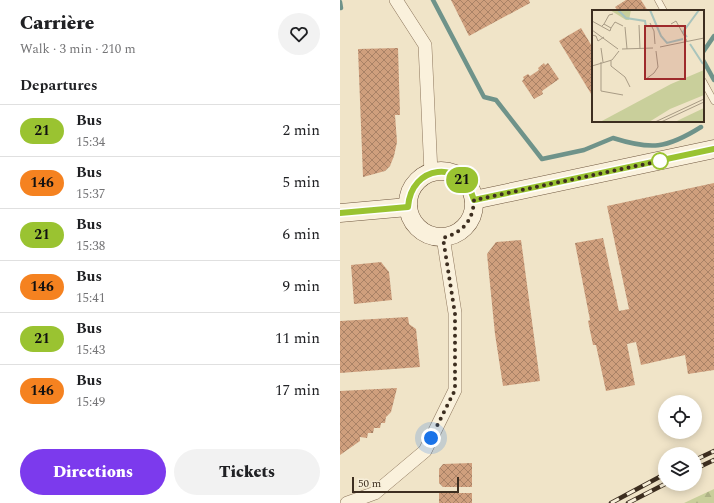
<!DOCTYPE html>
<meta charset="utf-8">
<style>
body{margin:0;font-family:Spectral,serif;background:#f2f2f2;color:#202124;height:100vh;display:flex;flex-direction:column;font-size:15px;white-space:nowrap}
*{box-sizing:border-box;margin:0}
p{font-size:13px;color:#757577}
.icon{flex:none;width:22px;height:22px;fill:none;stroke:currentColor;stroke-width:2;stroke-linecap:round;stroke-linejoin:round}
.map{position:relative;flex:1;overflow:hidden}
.side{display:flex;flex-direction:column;background:#fff;width:340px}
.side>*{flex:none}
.badge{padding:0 8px;border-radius:13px;font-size:14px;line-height:26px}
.controls{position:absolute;left:318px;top:395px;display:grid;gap:8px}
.controls a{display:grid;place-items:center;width:44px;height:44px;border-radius:50%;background:#fff;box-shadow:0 2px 10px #0003;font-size:20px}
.scale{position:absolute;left:12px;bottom:10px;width:107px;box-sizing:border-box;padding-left:4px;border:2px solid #3d2e20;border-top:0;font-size:11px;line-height:14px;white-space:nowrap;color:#3d2e20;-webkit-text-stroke:3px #f7eed8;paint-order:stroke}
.you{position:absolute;width:20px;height:20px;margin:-10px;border:3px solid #fff;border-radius:50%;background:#1a73e8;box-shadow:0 0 0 6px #1a73e833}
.map>.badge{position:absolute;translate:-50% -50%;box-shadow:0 0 0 2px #fff}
h2{padding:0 20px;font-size:15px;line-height:36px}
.round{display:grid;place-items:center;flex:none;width:42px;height:42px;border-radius:21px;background:#f2f2f2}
.headline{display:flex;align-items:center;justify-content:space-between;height:68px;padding:0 20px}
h1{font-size:19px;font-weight:800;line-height:30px}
.primary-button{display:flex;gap:8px;margin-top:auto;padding:8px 20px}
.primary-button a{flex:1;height:46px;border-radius:24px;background:#7c3aed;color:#fff;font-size:16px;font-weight:800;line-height:46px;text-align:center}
.primary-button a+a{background:#f2f2f2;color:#202124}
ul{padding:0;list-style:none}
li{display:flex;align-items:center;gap:12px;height:52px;padding:0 20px;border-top:1px solid #e0e0e0}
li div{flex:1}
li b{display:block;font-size:15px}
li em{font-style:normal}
li .badge{min-width:44px;font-weight:700;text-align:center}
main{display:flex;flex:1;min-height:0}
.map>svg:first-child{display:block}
.forest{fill:url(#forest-firs)}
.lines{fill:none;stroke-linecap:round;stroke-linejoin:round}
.stream{stroke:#6f938a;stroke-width:4.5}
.building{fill:url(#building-cross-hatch)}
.lane-casing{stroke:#8d765c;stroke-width:7}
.street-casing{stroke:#8d765c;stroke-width:14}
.secondary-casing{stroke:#6f573f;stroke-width:19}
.lane{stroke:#faf1dc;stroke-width:6}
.street{stroke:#faf1dc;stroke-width:13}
.secondary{stroke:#faf1dc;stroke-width:18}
.rail-casing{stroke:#3d2e20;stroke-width:4.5}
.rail{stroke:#f7eed8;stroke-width:3;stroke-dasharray:9;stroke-linecap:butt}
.line-casing{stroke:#fff;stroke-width:9}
.line{stroke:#9ac331;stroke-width:6}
.walk{stroke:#3d2e20;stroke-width:4;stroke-dasharray:0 7.2}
.stop-dot{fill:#fff;stroke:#9ac331;stroke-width:2}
.inset-river{fill:none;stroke:#a9c4bc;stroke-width:2}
.inset-road{fill:none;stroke:#a89b85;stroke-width:1}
.view{fill:#9e2a2b;fill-opacity:0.15;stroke:#9e2a2b;stroke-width:2}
.inset-edge{fill:none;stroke:#3d2e20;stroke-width:2}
</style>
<main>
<section class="side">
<div class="headline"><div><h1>Carrière</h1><p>Walk · 3 min · 210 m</p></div><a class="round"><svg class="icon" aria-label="heart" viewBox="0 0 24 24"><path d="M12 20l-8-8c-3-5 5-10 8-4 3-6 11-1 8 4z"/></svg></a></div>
<h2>Departures</h2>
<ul>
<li><span class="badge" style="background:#9ac331;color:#111">21</span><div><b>Bus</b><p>15:34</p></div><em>2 min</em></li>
<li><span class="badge" style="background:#f58220;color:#111">146</span><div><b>Bus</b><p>15:37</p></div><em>5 min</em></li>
<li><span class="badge" style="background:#9ac331;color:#111">21</span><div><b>Bus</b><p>15:38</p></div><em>6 min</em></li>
<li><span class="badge" style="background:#f58220;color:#111">146</span><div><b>Bus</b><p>15:41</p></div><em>9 min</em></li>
<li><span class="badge" style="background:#9ac331;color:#111">21</span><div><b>Bus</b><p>15:43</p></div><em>11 min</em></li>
<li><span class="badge" style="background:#f58220;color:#111">146</span><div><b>Bus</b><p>15:49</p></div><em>17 min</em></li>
</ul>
<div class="primary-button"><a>Directions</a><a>Tickets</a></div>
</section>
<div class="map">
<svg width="374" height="503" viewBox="0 0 374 503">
<defs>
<pattern id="forest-firs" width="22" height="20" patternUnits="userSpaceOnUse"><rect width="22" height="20" fill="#c9cf9b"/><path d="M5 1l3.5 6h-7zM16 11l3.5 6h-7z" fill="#aeb285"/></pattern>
<pattern id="building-cross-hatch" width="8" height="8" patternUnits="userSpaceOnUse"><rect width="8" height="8" fill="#cf9f7d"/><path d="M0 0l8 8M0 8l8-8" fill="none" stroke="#a98266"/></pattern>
</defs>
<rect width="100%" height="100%" fill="#f0e4c8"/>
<polygon class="forest" points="374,489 374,503 344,503"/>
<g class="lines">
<g class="stream">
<path d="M93 0 144 97 156 100 202 159 244 150 273 138C311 150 326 149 361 127"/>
<polyline points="0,2 1,8"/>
<polyline points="363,52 374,36"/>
<polyline points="363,60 374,80"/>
</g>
</g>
<g class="building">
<polygon points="111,0 189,0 190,3 129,36"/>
<polygon points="286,0 301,0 308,11 278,11 275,7"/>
<polygon points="241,28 253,48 253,97 219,41"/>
<polygon points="58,48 60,115 55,115 57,142 54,156 50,166 45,171 23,177 18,49"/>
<polygon points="204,63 205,65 208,63 219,79 202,91 203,94 194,99 182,81 184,79 183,77 188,74 190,76 199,70 198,68"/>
<polygon points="374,183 374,370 348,374 345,355 301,365 296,342 287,344 295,385 266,391 256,345 253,345 248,321 250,320 235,243 263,238 279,311 289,309 267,206"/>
<polygon points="181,240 200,381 163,386 155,334 147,254 156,242"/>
<polygon points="41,262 49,272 52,300 14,304 11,265"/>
<polygon points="68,317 69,324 76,329 80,367 0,373 0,321"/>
<polygon points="57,388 51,412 46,417 45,423 41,423 40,428 34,428 33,433 28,433 27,438 20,437 20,441 0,455 0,391"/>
<polygon points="132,463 132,487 103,487 99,483 99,469 103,464"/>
<rect x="99" y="493" width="33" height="10"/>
</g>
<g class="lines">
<g class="lane-casing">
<g id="lane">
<polyline points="318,0 324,11"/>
<polyline points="363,81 374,101"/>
</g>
</g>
<g class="street-casing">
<g id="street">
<polyline points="56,0 85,45 91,173"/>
<polyline points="7,503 35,493 85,451 115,390 115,313 103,237"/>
</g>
</g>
<g class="secondary-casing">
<g id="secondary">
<circle cx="101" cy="204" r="33"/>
<polyline points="134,200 374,149"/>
<polyline points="0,213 68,207"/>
</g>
</g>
<use href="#lane" class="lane"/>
<use href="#street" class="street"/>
<use href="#secondary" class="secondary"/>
<g class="rail-casing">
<g id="rail">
<polyline points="355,460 374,451"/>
<polyline points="355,469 374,460"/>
<polyline points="271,503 325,474"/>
<polyline points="288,503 325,484"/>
</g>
</g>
<use href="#rail" class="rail"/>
</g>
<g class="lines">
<g class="line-casing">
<path id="line" d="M0 213 68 207C71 165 122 158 134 200L374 149"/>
</g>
<use href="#line" class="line"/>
<path class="walk" d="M91 438 115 390V314L103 238C123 232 133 221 134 200L320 161"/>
</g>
<circle class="stop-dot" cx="320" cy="161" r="8"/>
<g transform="translate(252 10)">
<rect width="112" height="112" fill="#f0e4c8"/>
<path d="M18 0H39L37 10H34ZM112 60V85L78 99 57 112H8L79 74ZM112 98V112H83L91 108Z" fill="#c9cf9b"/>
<path class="inset-river" d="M26 0 34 8 53 11 54 17M58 0 69 26 75 33 91 29M95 27 91 22 107 0M98 34 111 54"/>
<path class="inset-road" d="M0 11 18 21 19 18 12 14 10 16M58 13 62 21 63 34M12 14 17 5 21 4M79 14 84 11 95 31M47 15 48 39M33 17 35 39M19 18 23 12 31 16M0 20 26 39M0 25 4 26 6 31 12 27M68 37 112 28M9 38 11 52M30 39 61 38M19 51V56L33 67 38 77M9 52V81L31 85M0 56 20 50 27 41M54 69 62 63 66 57 64 41M63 112 112 89M69 112 112 92"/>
<path class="view" d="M53 16H93V69H53Z"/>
<rect width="112" height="112" class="inset-edge"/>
</g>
</svg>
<div class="controls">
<a><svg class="icon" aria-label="locate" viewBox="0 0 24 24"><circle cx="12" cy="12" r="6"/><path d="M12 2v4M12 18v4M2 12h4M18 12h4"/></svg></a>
<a><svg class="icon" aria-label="layers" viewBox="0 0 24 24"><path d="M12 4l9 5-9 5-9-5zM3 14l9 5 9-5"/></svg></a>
</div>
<div class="scale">50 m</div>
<div class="you" style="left:91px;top:438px"></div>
<b class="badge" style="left:122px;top:180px;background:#9ac331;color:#111">21</b>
</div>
</main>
